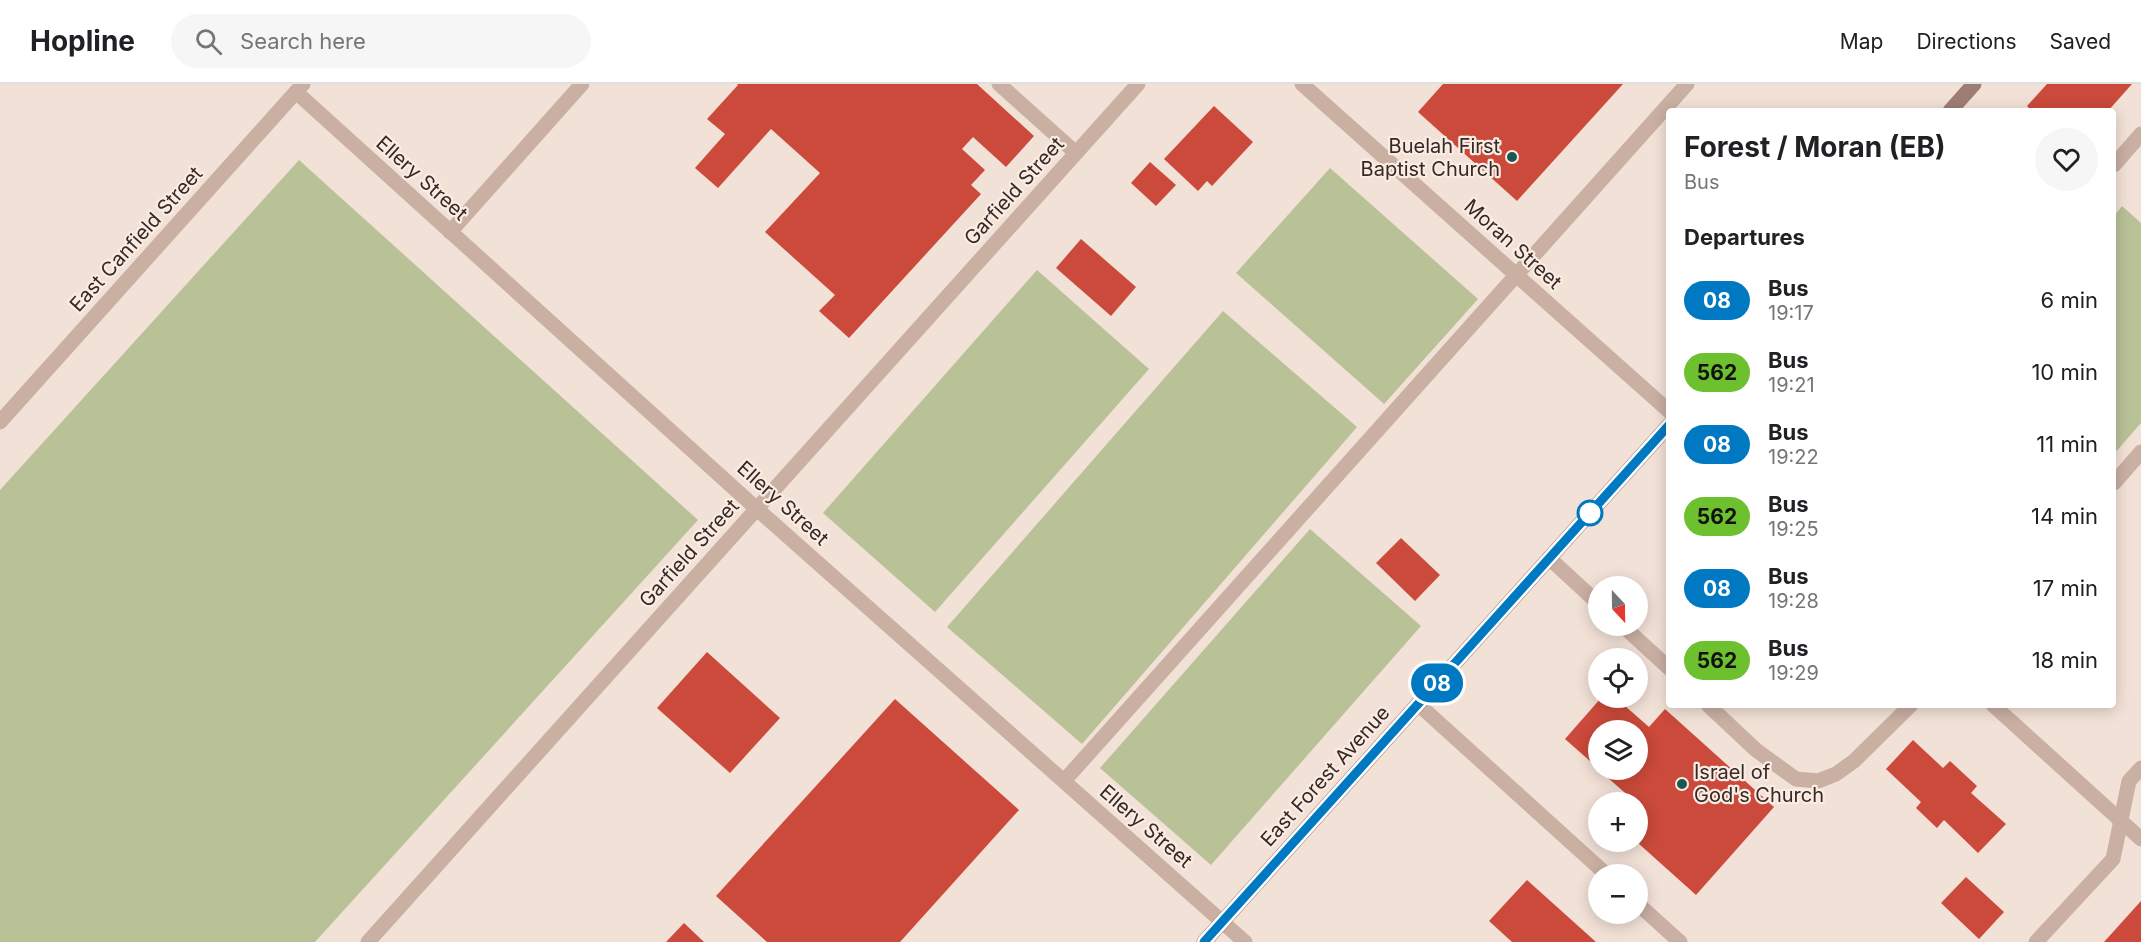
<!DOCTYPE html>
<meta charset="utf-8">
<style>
body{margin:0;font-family:Inter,sans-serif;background:#f6f6f6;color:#202124;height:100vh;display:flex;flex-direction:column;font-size:22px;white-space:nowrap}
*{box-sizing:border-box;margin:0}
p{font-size:20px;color:#757577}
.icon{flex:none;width:33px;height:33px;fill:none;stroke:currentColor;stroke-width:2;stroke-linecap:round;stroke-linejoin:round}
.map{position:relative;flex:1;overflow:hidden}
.side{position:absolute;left:1666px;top:24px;width:450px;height:600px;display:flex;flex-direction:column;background:#fff;border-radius:6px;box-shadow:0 3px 15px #0003}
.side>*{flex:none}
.badge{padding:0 12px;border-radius:20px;font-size:21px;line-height:39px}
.needle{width:39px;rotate:158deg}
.tools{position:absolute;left:1588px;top:492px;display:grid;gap:12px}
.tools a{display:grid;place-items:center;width:60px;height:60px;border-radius:50%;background:#fff;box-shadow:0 3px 15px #0003;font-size:30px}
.map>.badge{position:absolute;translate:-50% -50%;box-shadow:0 0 0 3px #fff}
h2{padding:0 18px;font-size:22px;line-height:54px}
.round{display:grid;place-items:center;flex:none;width:63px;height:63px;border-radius:32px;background:#f6f6f6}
.head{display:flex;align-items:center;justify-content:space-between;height:102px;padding:0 18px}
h1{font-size:28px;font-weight:700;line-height:45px}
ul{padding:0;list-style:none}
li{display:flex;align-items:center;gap:18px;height:72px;padding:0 18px}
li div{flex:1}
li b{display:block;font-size:22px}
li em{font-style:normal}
li .badge{min-width:66px;font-weight:700;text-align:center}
header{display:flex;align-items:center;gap:36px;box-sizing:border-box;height:84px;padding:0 30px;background:#fff;border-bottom:2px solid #e0e0e0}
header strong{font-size:28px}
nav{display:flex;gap:33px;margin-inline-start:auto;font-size:21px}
.search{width:420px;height:54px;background:#f6f6f6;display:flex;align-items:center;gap:15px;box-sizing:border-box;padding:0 21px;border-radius:33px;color:#757577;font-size:22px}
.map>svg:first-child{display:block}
.green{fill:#b9c197}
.building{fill:#cb4a3b}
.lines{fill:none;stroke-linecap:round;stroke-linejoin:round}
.service{stroke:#caafa3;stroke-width:15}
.minor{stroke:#caafa3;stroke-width:15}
.secondary{stroke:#9e7d74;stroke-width:15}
.line-casing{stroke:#fff;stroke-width:14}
.line{stroke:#0079c2;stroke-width:9}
.poi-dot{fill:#195753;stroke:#faece3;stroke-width:2}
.stop-dot{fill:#fff;stroke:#0079c2;stroke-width:3}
.labels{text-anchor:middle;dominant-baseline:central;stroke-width:4.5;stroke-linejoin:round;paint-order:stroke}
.poi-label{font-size:20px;fill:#352825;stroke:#faece3;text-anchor:end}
.street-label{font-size:20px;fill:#352825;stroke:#faece3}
</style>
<header>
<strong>Hopline</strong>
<div class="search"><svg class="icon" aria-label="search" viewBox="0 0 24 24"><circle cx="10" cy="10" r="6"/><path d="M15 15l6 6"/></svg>Search here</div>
<nav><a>Map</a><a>Directions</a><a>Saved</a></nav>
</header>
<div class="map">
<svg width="2141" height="858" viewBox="0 0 2141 858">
<rect width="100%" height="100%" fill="#f2e1d7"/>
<g class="green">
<polygon points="299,76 698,436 315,858 0,858 0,406"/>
<polygon points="1330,84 1478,215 1384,320 1236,189"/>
<polygon points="2122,122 2141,139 2141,339 2114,370 2114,132"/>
<polygon points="1037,186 1149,285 935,528 823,429"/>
<polygon points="1223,227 1357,343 1082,660 947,543"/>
<polygon points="1310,445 1421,542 1211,781 1100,684"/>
</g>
<g class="building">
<polygon points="737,0 977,0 1034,52 1006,83 973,53 962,65 985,86 971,101 981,110 849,254 819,227 835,211 765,148 820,89 771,45 718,104 695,84 725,50 707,35 738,1"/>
<polygon points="1443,0 1623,0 1517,117 1418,28"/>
<polygon points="2047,0 2132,0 2108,27 2032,27 2027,22"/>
<polygon points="1214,22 1253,58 1212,102 1207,97 1198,107 1164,75"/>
<polygon points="1150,78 1176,101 1156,122 1131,99"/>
<polygon points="1081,155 1136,203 1111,232 1056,184"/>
<polygon points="1401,454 1440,491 1415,517 1376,479"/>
<polygon points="707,568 780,634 730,689 657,624"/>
<polygon points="1601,614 1616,614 1649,643 1665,625 1774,723 1696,811 1638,759 1638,718 1628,718 1632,715 1599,686 1638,686 1638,646 1599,646 1599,685 1565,655"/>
<polygon points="895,615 1019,726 900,858 767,858 716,812"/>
<polygon points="1913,656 1943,684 1950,677 1977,702 1971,709 2006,740 1978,769 1944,736 1937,744 1916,724 1921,718 1886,685"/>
<polygon points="1966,793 2004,828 1979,855 1941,819"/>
<polygon points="1527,796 1596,858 1512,858 1489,837"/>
<polygon points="2141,817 2141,858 2104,858"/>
<polygon points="684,839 704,858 666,858"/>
</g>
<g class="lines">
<g class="service">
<polyline points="999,0 1076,69"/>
<polyline points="450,148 582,0"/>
<polyline points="2114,399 2141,368"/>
<polyline points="1549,474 1599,520"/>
<polyline points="1623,542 1670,585"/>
<polyline points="1708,621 1756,666 1796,695 1818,697 1836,690 1854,677 1911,621"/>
<polyline points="1064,697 1687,0"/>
</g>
<g class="minor">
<polyline points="1302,0 1670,328"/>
<polyline points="296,8 757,425 1245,858"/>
<polyline points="2114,81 2141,50"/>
<polyline points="0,338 303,0"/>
<polyline points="1418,620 1606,790"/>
<polyline points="1993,621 2141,755"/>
<polyline points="1638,820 1680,858"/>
<polyline points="368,858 1138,0"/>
<polyline points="2036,858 2113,775 2129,697 2141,684"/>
</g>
<g class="secondary">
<polyline points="1950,27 1974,0"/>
<polyline points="1204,858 1670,340"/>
</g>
</g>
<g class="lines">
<g class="line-casing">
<polyline id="line" points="1204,858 1670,340"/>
</g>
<use href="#line" class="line"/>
</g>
<g class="poi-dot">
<circle cx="1512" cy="73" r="6"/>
<circle cx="1682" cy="700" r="6"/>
</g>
<circle class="stop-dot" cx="1590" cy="429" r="12"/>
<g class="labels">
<g class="poi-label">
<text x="1500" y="62">Buelah First<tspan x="1500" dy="23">Baptist Church</tspan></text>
<text x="1694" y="688" text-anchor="start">Israel of<tspan x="1694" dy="23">God's Church</tspan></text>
</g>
<g class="street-label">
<text transform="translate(422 94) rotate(42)">Ellery Street</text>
<text transform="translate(1014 107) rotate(-48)">Garfield Street</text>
<text transform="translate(136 155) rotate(-48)">East Canfield Street</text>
<text transform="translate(1513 160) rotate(42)">Moran Street</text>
<text transform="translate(783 419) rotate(42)">Ellery Street</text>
<text transform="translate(689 469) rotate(-48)">Garfield Street</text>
<text transform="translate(1325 692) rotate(-48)">East Forest Avenue</text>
<text transform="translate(1146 742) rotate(41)">Ellery Street</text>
</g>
</g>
</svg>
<div class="tools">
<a><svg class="needle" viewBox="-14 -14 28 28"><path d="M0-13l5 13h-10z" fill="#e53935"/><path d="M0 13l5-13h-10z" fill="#757577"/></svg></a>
<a><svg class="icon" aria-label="locate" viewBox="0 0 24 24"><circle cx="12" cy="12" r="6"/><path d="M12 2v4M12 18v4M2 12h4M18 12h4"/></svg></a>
<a><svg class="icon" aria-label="layers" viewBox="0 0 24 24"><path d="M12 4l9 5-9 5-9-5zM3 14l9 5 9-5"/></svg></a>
<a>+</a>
<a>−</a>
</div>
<b class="badge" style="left:1437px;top:599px;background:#0079c2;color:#fff">08</b>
<section class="side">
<div class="head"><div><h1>Forest / Moran (EB)</h1><p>Bus</p></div><a class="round"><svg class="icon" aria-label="heart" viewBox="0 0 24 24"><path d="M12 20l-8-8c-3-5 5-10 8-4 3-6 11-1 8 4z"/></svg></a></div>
<h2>Departures</h2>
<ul>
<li><span class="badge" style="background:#0079c2;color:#fff">08</span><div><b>Bus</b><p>19:17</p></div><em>6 min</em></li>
<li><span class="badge" style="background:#6dc02e;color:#111">562</span><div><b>Bus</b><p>19:21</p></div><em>10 min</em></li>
<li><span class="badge" style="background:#0079c2;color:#fff">08</span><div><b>Bus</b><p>19:22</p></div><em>11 min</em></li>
<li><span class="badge" style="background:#6dc02e;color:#111">562</span><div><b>Bus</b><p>19:25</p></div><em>14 min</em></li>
<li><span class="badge" style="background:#0079c2;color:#fff">08</span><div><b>Bus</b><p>19:28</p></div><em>17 min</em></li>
<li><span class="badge" style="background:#6dc02e;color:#111">562</span><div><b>Bus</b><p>19:29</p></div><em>18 min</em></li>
</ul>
</section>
</div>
